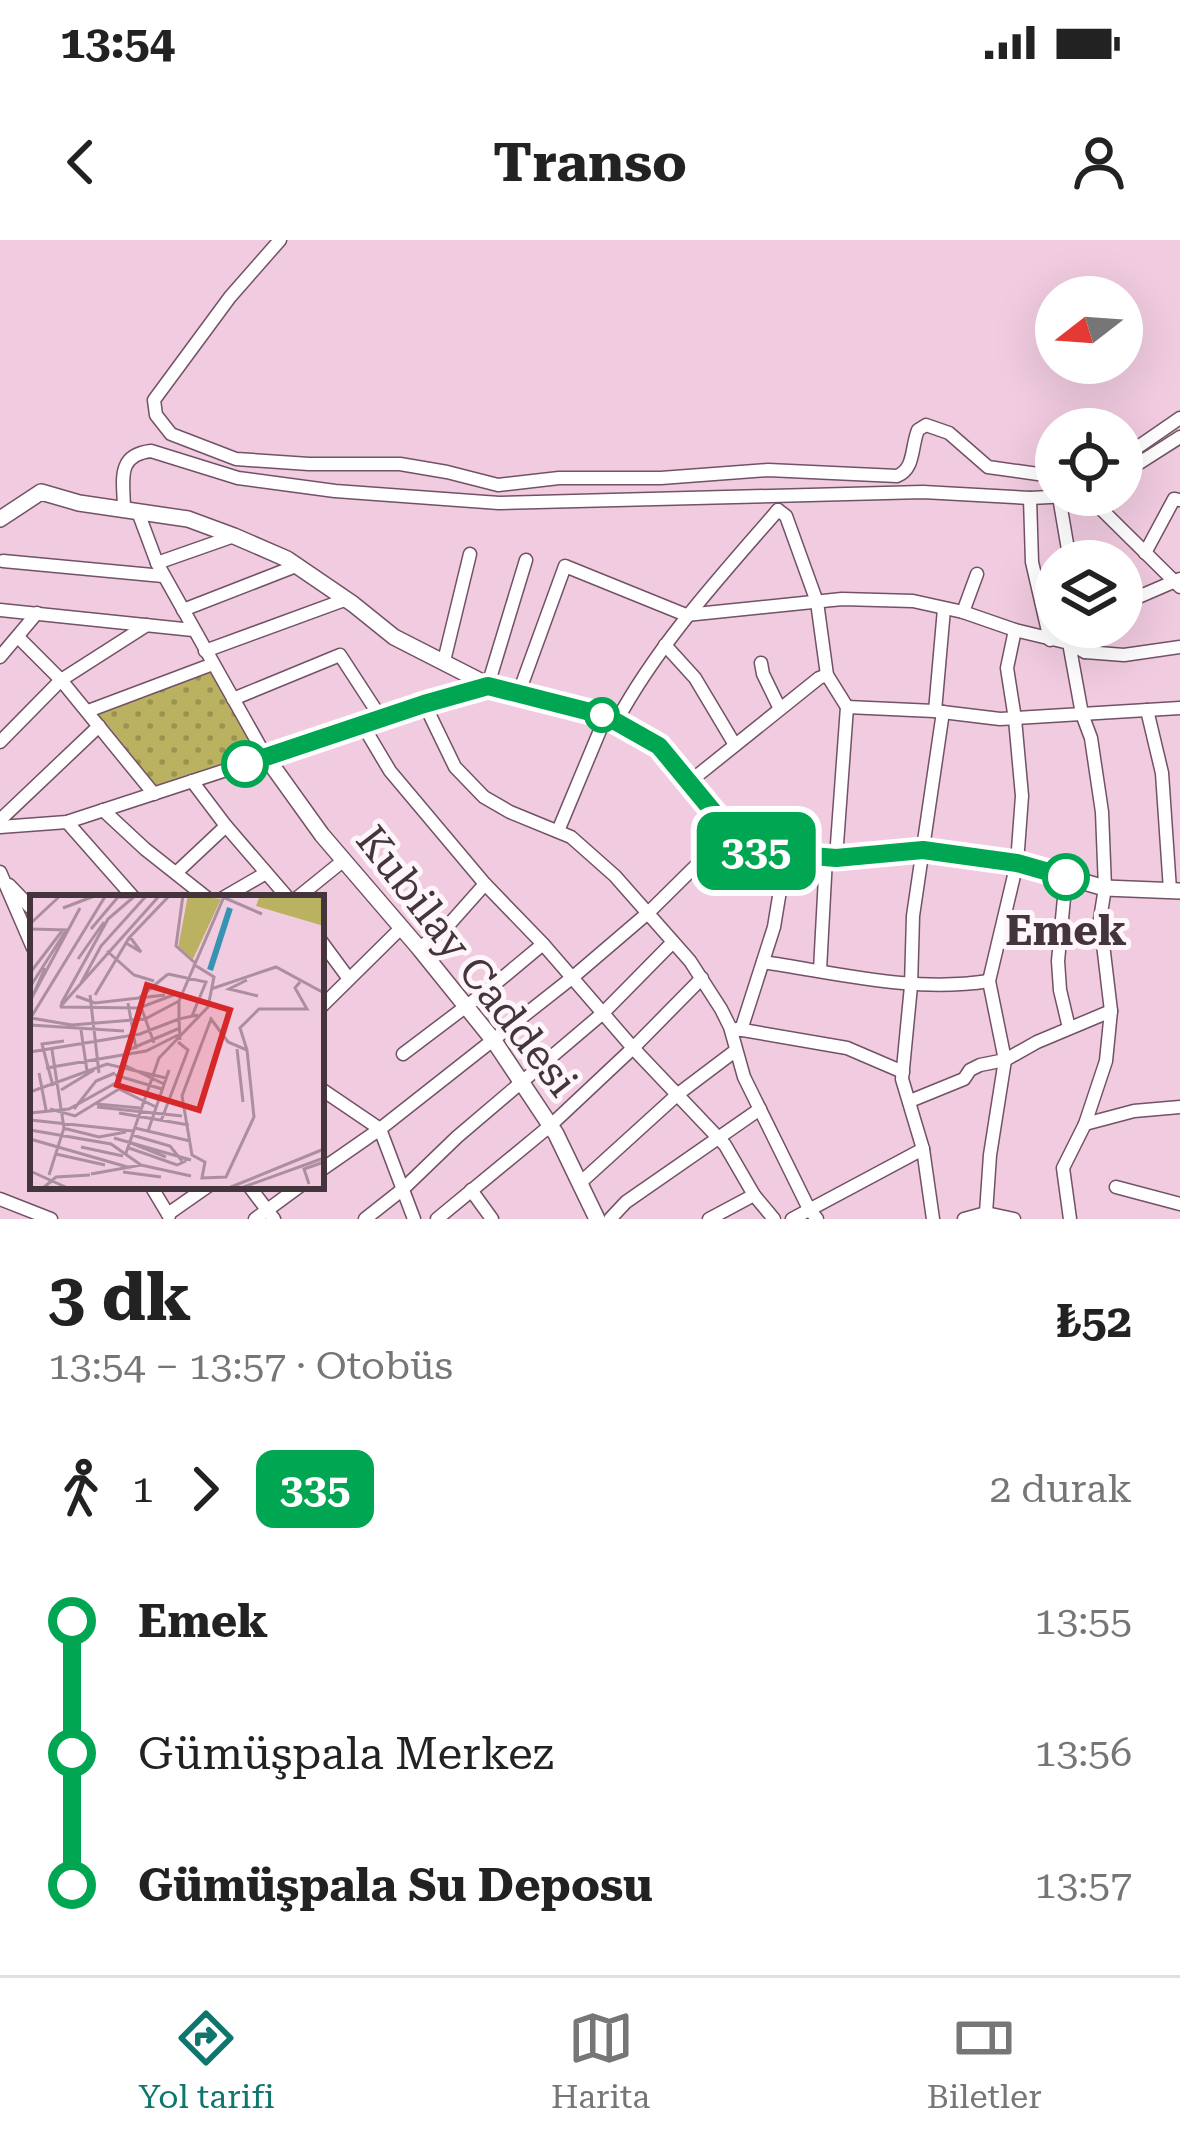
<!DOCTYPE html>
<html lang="tr">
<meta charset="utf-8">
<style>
body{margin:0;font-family:"Roboto Serif",serif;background:#f6f6f6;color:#222;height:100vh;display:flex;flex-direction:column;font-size:45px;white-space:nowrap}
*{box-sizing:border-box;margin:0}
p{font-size:39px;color:#767676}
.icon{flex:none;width:66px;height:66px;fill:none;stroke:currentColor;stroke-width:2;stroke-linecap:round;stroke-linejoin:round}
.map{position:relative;height:979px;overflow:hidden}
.details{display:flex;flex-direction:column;background:#fff;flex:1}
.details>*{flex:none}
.badge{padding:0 24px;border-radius:18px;font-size:42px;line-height:78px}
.needle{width:78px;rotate:253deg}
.controls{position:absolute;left:1035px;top:36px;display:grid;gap:24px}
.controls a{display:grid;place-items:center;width:108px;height:108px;border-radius:50%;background:#fff;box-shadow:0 12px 48px #0002;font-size:60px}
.map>.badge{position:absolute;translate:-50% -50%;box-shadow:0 0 0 6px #fff}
.legs{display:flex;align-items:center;gap:18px;height:132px;padding:0 48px;font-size:39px}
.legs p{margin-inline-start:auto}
.head{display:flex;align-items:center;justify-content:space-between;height:204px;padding:0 48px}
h1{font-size:66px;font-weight:700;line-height:90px}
ul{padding:0 48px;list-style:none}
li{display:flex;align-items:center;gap:42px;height:132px;font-size:45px}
li i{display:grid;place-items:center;width:18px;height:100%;margin:0 15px;background:currentColor}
li i::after{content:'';width:30px;height:30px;margin:-15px;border:9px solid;border-radius:50%;background:#fff}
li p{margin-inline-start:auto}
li:first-child i{background:linear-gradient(#0000 50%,currentColor 0)}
li:last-child i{background:linear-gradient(currentColor 50%,#0000 0)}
.status{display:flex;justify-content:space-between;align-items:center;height:84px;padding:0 60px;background:#fff;direction:ltr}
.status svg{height:33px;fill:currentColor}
header{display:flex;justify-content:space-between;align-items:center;height:156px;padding:0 48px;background:#fff;font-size:54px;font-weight:700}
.tab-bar{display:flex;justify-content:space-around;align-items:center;height:168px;border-top:3px solid #e0e0e0;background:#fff;font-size:33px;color:#767676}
.tab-bar a{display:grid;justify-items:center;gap:6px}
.tab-bar .on{color:#0f766e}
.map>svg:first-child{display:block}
.green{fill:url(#green-dots)}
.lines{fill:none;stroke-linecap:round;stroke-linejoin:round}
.minor-casing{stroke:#725265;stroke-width:15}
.major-casing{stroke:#725265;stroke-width:18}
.minor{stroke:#fff;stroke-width:12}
.major{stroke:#fff;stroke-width:15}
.line-1-casing{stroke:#fff;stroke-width:27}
.line-1{stroke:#00a651;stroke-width:18}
.stop-1-dot{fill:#fff;stroke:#00a651;stroke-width:6}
.labels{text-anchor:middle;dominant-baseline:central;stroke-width:10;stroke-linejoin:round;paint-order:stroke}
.stop-label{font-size:42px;font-weight:bold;fill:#44353d;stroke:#fef6fa}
.street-label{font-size:42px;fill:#44353d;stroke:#fef6fa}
.inset-river{fill:none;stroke:#3694b2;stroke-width:6}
.inset-road{fill:none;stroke:#ac8f9f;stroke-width:3}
.view{fill:#d62828;fill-opacity:0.15;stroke:#d62828;stroke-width:6}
.inset-edge{fill:none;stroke:#44353d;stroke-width:6}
</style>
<div class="status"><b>13:54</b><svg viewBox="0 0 49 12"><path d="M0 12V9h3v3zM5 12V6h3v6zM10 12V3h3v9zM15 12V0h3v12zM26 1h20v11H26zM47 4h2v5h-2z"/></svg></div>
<header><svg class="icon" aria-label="back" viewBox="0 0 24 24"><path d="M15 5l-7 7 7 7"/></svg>Transo<svg class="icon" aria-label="person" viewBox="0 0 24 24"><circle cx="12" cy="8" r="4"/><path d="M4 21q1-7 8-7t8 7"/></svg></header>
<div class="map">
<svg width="1180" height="979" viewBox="0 0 1180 979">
<defs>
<pattern id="green-dots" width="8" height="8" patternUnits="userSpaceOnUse" patternTransform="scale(3)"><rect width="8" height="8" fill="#bab260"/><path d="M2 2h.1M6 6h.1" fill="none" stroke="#999250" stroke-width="1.8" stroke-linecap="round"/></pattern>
</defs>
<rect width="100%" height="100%" fill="#f1cbe0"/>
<polygon class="green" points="210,431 257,513 153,548 95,476"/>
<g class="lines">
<g class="minor-casing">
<g id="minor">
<path d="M280 0 230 57 154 160 156 175 171 194 236 219 309 224H400L447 232 498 245 559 238H661L768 230 897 236C915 229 911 207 918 190L926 185 949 193 988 227 1038 234H1056"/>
<polyline points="1122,218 1180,178"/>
<polyline points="1122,234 1180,197"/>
<polyline points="1088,256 1180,347"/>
<polyline points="1059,257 1070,321"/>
<polyline points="1030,258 1032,322 1050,400"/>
<path d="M124 270C124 242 115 215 151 211L238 238 335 251 499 263 923 252 1030 258 1089 255"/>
<polyline points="778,270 786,276 817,362 827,435 847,467 836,618"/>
<polyline points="1145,313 1174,259 1180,260"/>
<polyline points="3,321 163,336"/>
<polyline points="157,323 234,296"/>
<polyline points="1122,364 1180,339"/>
<polyline points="0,370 193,390"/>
<polyline points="183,370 296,326"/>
<polyline points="963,372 977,334"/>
<polyline points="18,397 61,440 154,554"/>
<polyline points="1069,403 1082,474 1091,498 1102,572 1105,648 1100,679 1111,771 1106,821 1085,884 1063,928 1070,979"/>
<polyline points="665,405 695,438 735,505"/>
<polyline points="205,411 347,359"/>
<polyline points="1085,412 1089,387"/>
<polyline points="0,417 37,373"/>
<polyline points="444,421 470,314"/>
<polyline points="761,423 763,434 780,469"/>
<polyline points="488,445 526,320"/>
<polyline points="518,455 565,326 686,375 842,359 913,361 963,372 1015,390 1069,403 1085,412 1124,415 1180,407"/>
<polyline points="233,459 340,415 381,478"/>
<polyline points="424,463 455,527 484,557 510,572 571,597 615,636 690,721 721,769 730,787 744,837 809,969 817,979"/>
<polyline points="847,467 934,471 1000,479 1180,468"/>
<polyline points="1147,470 1162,533 1170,650"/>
<polyline points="88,471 213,424"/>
<polyline points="935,471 944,369"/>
<path d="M616 482C659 403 719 338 778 270"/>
<polyline points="362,484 390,531 485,644 543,704 633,808 725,905 754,955 774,979"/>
<polyline points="0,502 61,440 147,385"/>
<polyline points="192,541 226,586 288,658"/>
<polyline points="688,543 819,438 827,435"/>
<polyline points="103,570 145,609 207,658"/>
<polyline points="0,580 99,486"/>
<polyline points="67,582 134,658"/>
<polyline points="0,587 67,582 266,517 157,323 138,272"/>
<polyline points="558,591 606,476"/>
<polyline points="0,632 33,708"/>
<polyline points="177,632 226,586"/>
<polyline points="1066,637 1058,721 1060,750 1069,788"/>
<polyline points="9,645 33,670"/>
<polyline points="223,658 266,633"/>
<polyline points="297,658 344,620"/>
<polyline points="321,701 349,739"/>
<polyline points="419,708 445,689 485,644"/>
<path d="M763 722C838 733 913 753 989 741"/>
<polyline points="820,730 826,618"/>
<polyline points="321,767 401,688"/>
<polyline points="737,789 847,808 903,832"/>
<polyline points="741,790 774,687 786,614"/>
<polyline points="403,814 489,749 543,704"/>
<polyline points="321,849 380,889 414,979"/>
<polyline points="910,861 964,839 970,830 980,825 1005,820 1037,802 1111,771"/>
<polyline points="1085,884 1134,871 1180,867"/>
<polyline points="321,930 380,889 573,737 649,672 730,592"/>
<polyline points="580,943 678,854 735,811"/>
<polyline points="151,946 169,976"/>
<polyline points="249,946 274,979"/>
<polyline points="1116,947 1180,964"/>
<polyline points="471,950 492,979"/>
<polyline points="0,959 51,979"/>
<polyline points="986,973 1014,979"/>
<polyline points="168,974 208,946"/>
<polyline points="255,979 300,946"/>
<polyline points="365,979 403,949 457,897 603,773 673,702"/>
<polyline points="437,979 551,885 633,808 702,738"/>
<polyline points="610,979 626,962 760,869"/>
<polyline points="709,979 754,955"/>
<polyline points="792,979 923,909"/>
<polyline points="933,979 923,909 902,839 911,746 913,676 943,472"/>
<polyline points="964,979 986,973 990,915 1005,820 989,741 1017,623 1022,556 1015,479 1007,428 1015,390"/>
</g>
</g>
<g class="major-casing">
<g id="major">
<polyline points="0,279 41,252 79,263 188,279 234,296 287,319 353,364 394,397 488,445 606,476 659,505 730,592 754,611 836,618 923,610 1017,623 1105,648 1180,651"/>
<polyline points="488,445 424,463 266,517 322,595 419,708 494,801 556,894 597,979"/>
</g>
</g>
<use href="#minor" class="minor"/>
<use href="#major" class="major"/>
</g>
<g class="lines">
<g class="line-1-casing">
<polyline id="line-1" points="245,524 424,464 488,446 606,476 659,506 730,592 754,611 836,618 923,610 1017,623 1066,637"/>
</g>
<use href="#line-1" class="line-1"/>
</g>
<g class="stop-1-dot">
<circle cx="602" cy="475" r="15"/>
<circle cx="245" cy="524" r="21"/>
<circle cx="1066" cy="637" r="21"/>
</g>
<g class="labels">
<g class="stop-label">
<text x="1066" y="690">Emek</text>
</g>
<g class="street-label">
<text transform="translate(467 721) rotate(52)">Kubilay Caddesi</text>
</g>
</g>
<g transform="translate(30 655)">
<rect width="294" height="294" fill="#f1cbe0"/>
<path d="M158 0 191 4 163 64 148 53ZM230 0H294V31L226 11Z" fill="#bab260"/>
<path class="inset-river" d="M180 75 200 13"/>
<path class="inset-road" d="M153 0 146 51 164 67M188 0 232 19M33 13 67 0M0 29 31 0M0 34 38 35M61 34 88 2H99M96 48 111 57 100 42M77 56 104 80 124 86M48 64 74 27M0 78 32 36M138 79 176 87 162 121M217 85 199 94 228 101M51 88 71 51 117 0M0 92 37 34M181 94 246 72 294 98M60 100 69 178M65 100 99 43 140 0M46 101 65 108 135 100M109 103 138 79M0 106 50 13M0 107 15 73M98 108 106 154M31 109 78 24 106 0M110 109 124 148M30 112 130 0M30 112 109 113 146 99M168 120 149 124V106L193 4M1 123 42 130 115 124 149 106M0 124 76 0M181 124 198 147 217 155 224 222 196 282 172 283 175 267 162 260 152 201ZM0 130 94 136M51 135 57 176M207 154 213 207M98 155 150 133M217 155 210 133 229 114H277L265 93 270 87M0 157 110 139 149 124 150 145M92 169 134 189M16 173 116 156 150 139M9 178 16 215M85 180 132 194M23 191 12 149 34 146M89 194 126 212M31 195 64 175M0 197 77 169 136 183M67 209 110 213M67 212 152 221M20 214 45 221 89 194M44 214 66 186 85 178M0 218 39 214 91 185M89 218 159 230M0 225 103 236M131 226 158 155 148 147M33 233 69 242 96 237M105 233 160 246M0 235 81 249 111 270M118 236 139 175M102 240 140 251 152 266M84 243 161 265M0 244 101 273M101 248 136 262M51 252 93 261M99 253 147 270 156 266M96 258 129 163 178 112 184 82 163 69M26 259 75 270M0 276 40 294M93 277 131 282M61 279 111 270 161 281M19 280 34 233 22 155M279 289 274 274 294 267M12 294 26 282 60 280M196 294 294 254M208 294 294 263"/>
<path class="view" d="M117 90 200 115 169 215 87 190Z"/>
<rect width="294" height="294" class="inset-edge"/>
</g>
</svg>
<div class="controls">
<a><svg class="needle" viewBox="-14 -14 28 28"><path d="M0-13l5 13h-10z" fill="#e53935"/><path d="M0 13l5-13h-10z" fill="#767676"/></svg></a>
<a><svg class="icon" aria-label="locate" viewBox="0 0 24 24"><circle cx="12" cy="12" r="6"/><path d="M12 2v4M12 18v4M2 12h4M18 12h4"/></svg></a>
<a><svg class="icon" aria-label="layers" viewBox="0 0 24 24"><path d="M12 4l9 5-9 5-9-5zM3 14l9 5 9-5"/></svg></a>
</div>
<b class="badge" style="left:756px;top:611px;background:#00a651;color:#fff">335</b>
</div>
<section class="details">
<div class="head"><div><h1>3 dk</h1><p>13:54 – 13:57 · Otobüs</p></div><b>₺52</b></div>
<div class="legs"><svg class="icon" aria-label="walk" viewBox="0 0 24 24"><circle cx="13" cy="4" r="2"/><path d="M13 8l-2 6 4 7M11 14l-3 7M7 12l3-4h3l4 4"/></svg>1<svg class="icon" aria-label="forward" viewBox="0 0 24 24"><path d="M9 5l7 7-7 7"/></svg><b class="badge" style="background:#00a651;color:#fff">335</b><p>2 durak</p></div>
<ul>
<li><i style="color:#00a651"></i><b>Emek</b><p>13:55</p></li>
<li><i style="color:#00a651"></i><span>Gümüşpala Merkez</span><p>13:56</p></li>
<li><i style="color:#00a651"></i><b>Gümüşpala Su Deposu</b><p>13:57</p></li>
</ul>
</section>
<nav class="tab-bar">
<a class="on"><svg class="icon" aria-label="directions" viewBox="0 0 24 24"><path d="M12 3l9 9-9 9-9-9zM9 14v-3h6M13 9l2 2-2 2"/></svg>Yol tarifi</a>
<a><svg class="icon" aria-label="map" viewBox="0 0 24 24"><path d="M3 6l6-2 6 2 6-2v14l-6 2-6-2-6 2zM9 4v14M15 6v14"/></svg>Harita</a>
<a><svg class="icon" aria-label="tickets" viewBox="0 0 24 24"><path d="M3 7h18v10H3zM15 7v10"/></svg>Biletler</a>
</nav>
